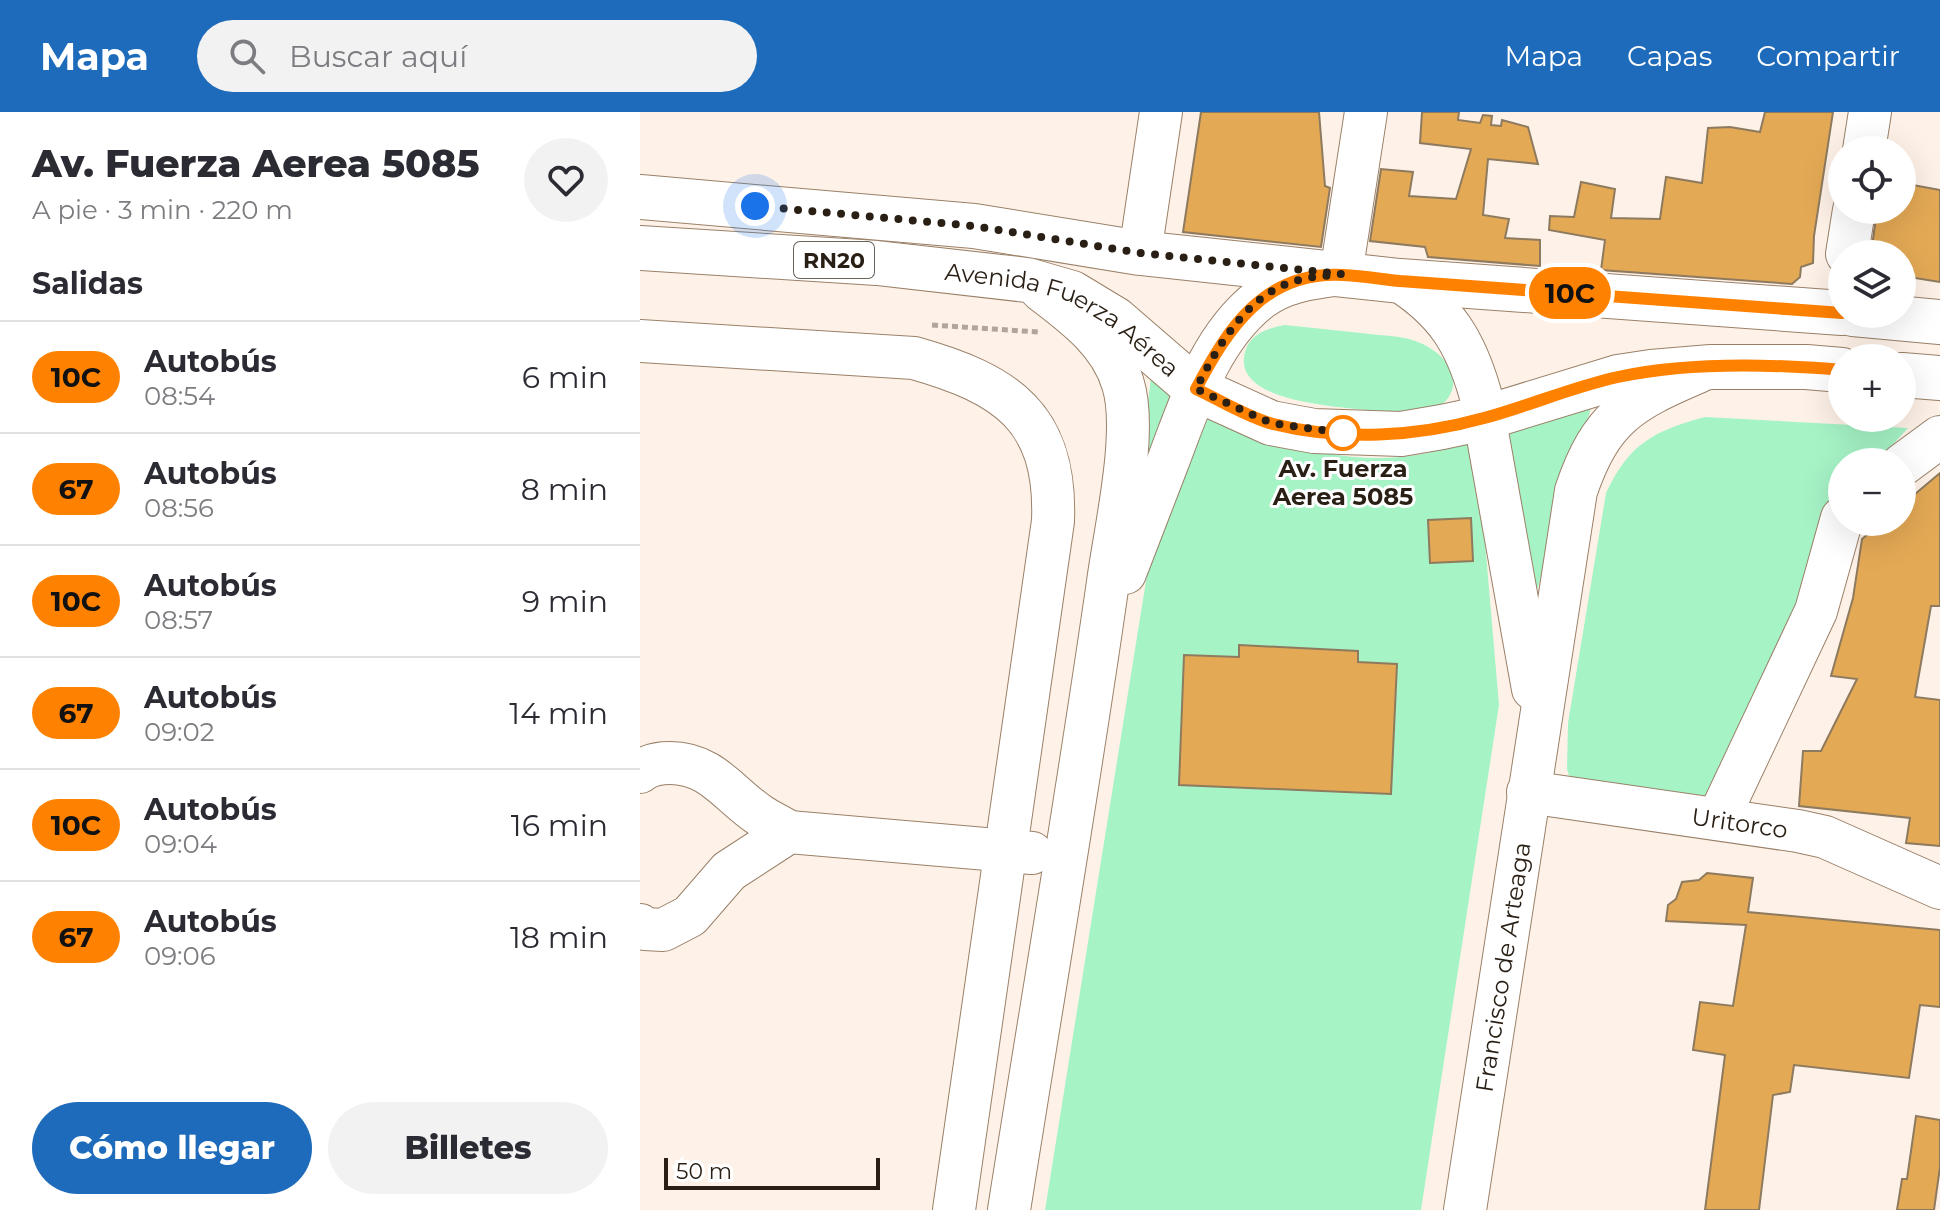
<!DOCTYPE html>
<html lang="es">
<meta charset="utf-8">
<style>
body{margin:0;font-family:Montserrat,sans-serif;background:#f2f2f3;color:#2b2b33;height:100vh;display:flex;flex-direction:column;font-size:30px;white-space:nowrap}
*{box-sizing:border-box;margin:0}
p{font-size:26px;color:#7c7c81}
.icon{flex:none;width:44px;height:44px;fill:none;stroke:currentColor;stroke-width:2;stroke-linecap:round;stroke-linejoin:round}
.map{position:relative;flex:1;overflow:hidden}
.details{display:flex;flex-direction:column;background:#fff;width:640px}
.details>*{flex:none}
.badge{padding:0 16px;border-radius:26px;font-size:28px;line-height:52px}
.fabs{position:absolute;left:1188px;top:24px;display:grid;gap:16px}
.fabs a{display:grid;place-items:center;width:88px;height:88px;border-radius:50%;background:#fff;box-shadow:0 8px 32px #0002;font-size:40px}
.scale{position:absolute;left:24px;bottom:20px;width:216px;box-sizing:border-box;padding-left:8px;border:4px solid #291f15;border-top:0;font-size:22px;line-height:28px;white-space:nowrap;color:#291f15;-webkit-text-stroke:6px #fff;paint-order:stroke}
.you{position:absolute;width:40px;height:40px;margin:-20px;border:6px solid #fff;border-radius:50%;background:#1a73e8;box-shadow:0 0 0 12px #1a73e833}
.map>.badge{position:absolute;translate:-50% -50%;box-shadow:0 0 0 4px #fff}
h2{padding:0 32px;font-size:30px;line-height:72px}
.round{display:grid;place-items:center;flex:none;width:84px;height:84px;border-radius:42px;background:#f2f2f3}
.summary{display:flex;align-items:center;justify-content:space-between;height:136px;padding:0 32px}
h1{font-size:38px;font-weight:800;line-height:60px}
.action{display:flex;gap:16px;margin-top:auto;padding:16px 32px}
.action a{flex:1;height:92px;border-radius:48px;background:#1d6bba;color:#fff;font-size:32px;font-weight:800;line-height:92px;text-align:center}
.action a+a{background:#f2f2f3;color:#2b2b33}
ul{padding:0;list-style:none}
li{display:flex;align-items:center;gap:24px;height:112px;padding:0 32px;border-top:2px solid #e1e1e2}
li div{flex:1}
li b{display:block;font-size:30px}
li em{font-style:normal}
li .badge{min-width:88px;font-weight:700;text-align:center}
header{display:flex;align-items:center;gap:48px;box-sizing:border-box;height:112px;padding:0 40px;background:#1d6bba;color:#fff}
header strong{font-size:38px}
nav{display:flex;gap:44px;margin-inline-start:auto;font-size:28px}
.search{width:560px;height:72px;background:#f2f2f3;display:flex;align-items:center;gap:20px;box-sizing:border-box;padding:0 28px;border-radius:44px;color:#7c7c81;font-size:30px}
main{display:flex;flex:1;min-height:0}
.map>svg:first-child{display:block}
.green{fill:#a6f3c6}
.building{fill:#e4a955;stroke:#8e7a5e;stroke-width:2}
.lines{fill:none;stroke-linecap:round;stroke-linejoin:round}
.minor-casing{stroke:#9a8068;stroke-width:44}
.major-casing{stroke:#9a8068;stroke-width:46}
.path{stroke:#b0a59b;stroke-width:5;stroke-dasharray:6 4;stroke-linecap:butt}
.minor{stroke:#fff;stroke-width:42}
.major{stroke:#fff;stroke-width:44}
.line-casing{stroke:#fff;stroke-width:18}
.line{stroke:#ff8100;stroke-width:12}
.walk{stroke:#291f15;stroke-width:8;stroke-dasharray:0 14.4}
.stop-dot{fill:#fff;stroke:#ff8100;stroke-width:4}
.labels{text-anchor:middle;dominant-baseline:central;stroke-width:6;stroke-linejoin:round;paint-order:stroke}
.shield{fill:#fff;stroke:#69625b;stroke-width:2}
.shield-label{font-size:22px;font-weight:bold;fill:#291f15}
.street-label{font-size:24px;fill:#291f15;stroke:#fff}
.stop-label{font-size:24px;font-weight:bold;fill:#291f15;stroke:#fff}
</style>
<header>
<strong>Mapa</strong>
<div class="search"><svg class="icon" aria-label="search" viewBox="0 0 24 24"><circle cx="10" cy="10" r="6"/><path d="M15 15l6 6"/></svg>Buscar aquí</div>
<nav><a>Mapa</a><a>Capas</a><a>Compartir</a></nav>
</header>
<main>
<section class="details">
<div class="summary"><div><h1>Av. Fuerza Aerea 5085</h1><p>A pie · 3 min · 220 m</p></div><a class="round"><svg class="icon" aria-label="heart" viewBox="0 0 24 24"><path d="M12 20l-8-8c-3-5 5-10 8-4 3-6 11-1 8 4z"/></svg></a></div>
<h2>Salidas</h2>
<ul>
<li><span class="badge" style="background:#ff8100;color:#111">10C</span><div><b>Autobús</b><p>08:54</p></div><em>6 min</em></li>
<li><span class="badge" style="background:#ff8100;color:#111">67</span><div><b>Autobús</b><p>08:56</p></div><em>8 min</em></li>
<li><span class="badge" style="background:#ff8100;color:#111">10C</span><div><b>Autobús</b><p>08:57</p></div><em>9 min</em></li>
<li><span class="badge" style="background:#ff8100;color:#111">67</span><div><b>Autobús</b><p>09:02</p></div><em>14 min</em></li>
<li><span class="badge" style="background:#ff8100;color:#111">10C</span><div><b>Autobús</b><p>09:04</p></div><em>16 min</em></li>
<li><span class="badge" style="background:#ff8100;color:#111">67</span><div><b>Autobús</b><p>09:06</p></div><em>18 min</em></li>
</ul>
<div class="action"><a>Cómo llegar</a><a>Billetes</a></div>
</section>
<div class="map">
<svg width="1300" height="1098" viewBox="0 0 1300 1098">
<rect width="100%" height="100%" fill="#fef2e8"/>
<g class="green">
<path d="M645 213C674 216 702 219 730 222 746 224 764 224 778 230 825 249 827 295 773 304 759 306 739 300 725 298 694 294 587 289 606 237 612 221 629 216 645 213Z"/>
<polygon points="511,265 543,284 496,389"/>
<polygon points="951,296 895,485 868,312"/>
<path d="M1065 305 1268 316 1237 350H1202V388L1164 475 1064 686 932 674 927 657 928 611 966 381C989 332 1013 319 1065 305Z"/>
<path d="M568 307C660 338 742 367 836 325L859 593 781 1098H405L514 419Z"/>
</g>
<g class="building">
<polygon points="561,0 679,0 685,74 690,76 681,135 543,120"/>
<polygon points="782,0 819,0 818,8 840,11 843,3 852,4 851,13 861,14 862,8 888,15 898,52 848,47 843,103 869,107 865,126 900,128 900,154 788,145 785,135 730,129 741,57 773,60 769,84 816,87 831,37 780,31"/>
<polygon points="1125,0 1193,0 1174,124 1173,151 1161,155 1160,165 1152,172 961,158 965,128 909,118 910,104 934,105 941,70 975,77 971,106 1020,107 1026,65 1062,71 1068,16 1090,15 1120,20"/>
<polygon points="1262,71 1300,78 1300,170 1262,164 1262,142 1231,142 1237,98 1262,98"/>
<polygon points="1300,361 1300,494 1291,494 1275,585 1300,588 1300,734 1266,731 1270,706 1159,694 1163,639 1181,639 1217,567 1191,564 1213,486 1222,427 1242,410 1262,410 1262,393"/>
<polygon points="831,406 833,449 790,451 788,408"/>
<polygon points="599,533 718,539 718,550 757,552 751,682 539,673 544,543 599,545"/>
<polygon points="1067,761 1113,766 1108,800 1300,818 1300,895 1280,893 1269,966 1154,953 1150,980 1133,983 1119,1098 1065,1098 1085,943 1053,938 1060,890 1093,894 1106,813 1026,809 1028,793 1036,787 1042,770 1059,768"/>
<polygon points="1276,1004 1300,1008 1300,1055 1294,1098 1257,1098 1262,1067 1267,1067"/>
</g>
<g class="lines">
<g class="minor-casing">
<g id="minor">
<polyline points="1224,38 1230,0"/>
<polyline points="500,141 521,0"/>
<polyline points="1207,142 1214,98"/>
<path d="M760 169C806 199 825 229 840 281L893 577"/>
<path d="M0 229 274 246C366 272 417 305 413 409L314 1098"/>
<polyline points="1262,353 1300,325"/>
<path d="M485 461C499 425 513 388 527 352 549 295 569 227 620 187 644 169 671 166 701 162L726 0"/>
<path d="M0 660C8 653 19 651 30 651 72 651 89 683 121 704 130 710 140 714 149 720"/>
<path id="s1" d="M888 680 1158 719 1185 725 1300 776"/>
<polyline points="1078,707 1176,499 1202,406"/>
<polyline points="0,813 5,817 23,818 50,804 89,759 149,720 392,741"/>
<path d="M369 1098C402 889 438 680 468 470 475 418 498 320 483 272 471 230 434 203 401 178"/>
<path id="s2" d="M825 1098 936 379C961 305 990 289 1058 260"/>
</g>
</g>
<g class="major-casing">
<g id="major">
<polyline points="0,85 334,114 500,141 760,169 1202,201"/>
<path id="s3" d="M0 136 237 151 387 168 432 181 475 207 556 277 631 311 674 319 761 322 802 315 844 306 978 265 1011 260 1071 255H1166L1202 258"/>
<polyline points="1213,202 1300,210"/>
<polyline points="1262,263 1300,266"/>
</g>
</g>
<polyline class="path" points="292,213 398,220"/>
<use href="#minor" class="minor"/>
<use href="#major" class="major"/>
</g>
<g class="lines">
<g class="line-casing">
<path id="line" d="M1202 201 760 169C741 167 722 164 704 163 625 158 588 216 556 277 580 288 607 305 633 312 702 329 776 325 844 306 889 294 932 275 978 265 1047 250 1131 252 1202 258"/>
</g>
<use href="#line" class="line"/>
<path class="walk" d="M115 94 334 114 500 141 701 162C688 164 675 164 663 167 609 178 579 232 556 277L631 311 703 321"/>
</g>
<circle class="stop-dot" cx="703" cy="321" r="16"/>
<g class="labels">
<rect class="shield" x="154" y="130" width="80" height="36" rx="6"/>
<g class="shield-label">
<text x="194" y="148">RN20</text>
</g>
<g class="street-label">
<text stroke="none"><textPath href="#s3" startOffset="436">Avenida Fuerza Aérea</textPath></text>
<text stroke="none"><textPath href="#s1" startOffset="214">Uritorco</textPath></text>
<text stroke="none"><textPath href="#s2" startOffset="246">Francisco de Arteaga</textPath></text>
</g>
<g class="stop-label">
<text x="703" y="356">Av. Fuerza<tspan x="703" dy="28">Aerea 5085</tspan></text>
</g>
</g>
</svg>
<div class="fabs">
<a><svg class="icon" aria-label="locate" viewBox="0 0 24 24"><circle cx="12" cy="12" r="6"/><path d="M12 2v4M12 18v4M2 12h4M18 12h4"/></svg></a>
<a><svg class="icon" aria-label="layers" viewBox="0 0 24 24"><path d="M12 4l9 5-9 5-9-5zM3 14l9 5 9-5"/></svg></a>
<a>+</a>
<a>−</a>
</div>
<div class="scale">50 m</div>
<div class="you" style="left:115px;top:94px"></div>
<b class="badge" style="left:930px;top:181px;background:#ff8100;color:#111">10C</b>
</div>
</main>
